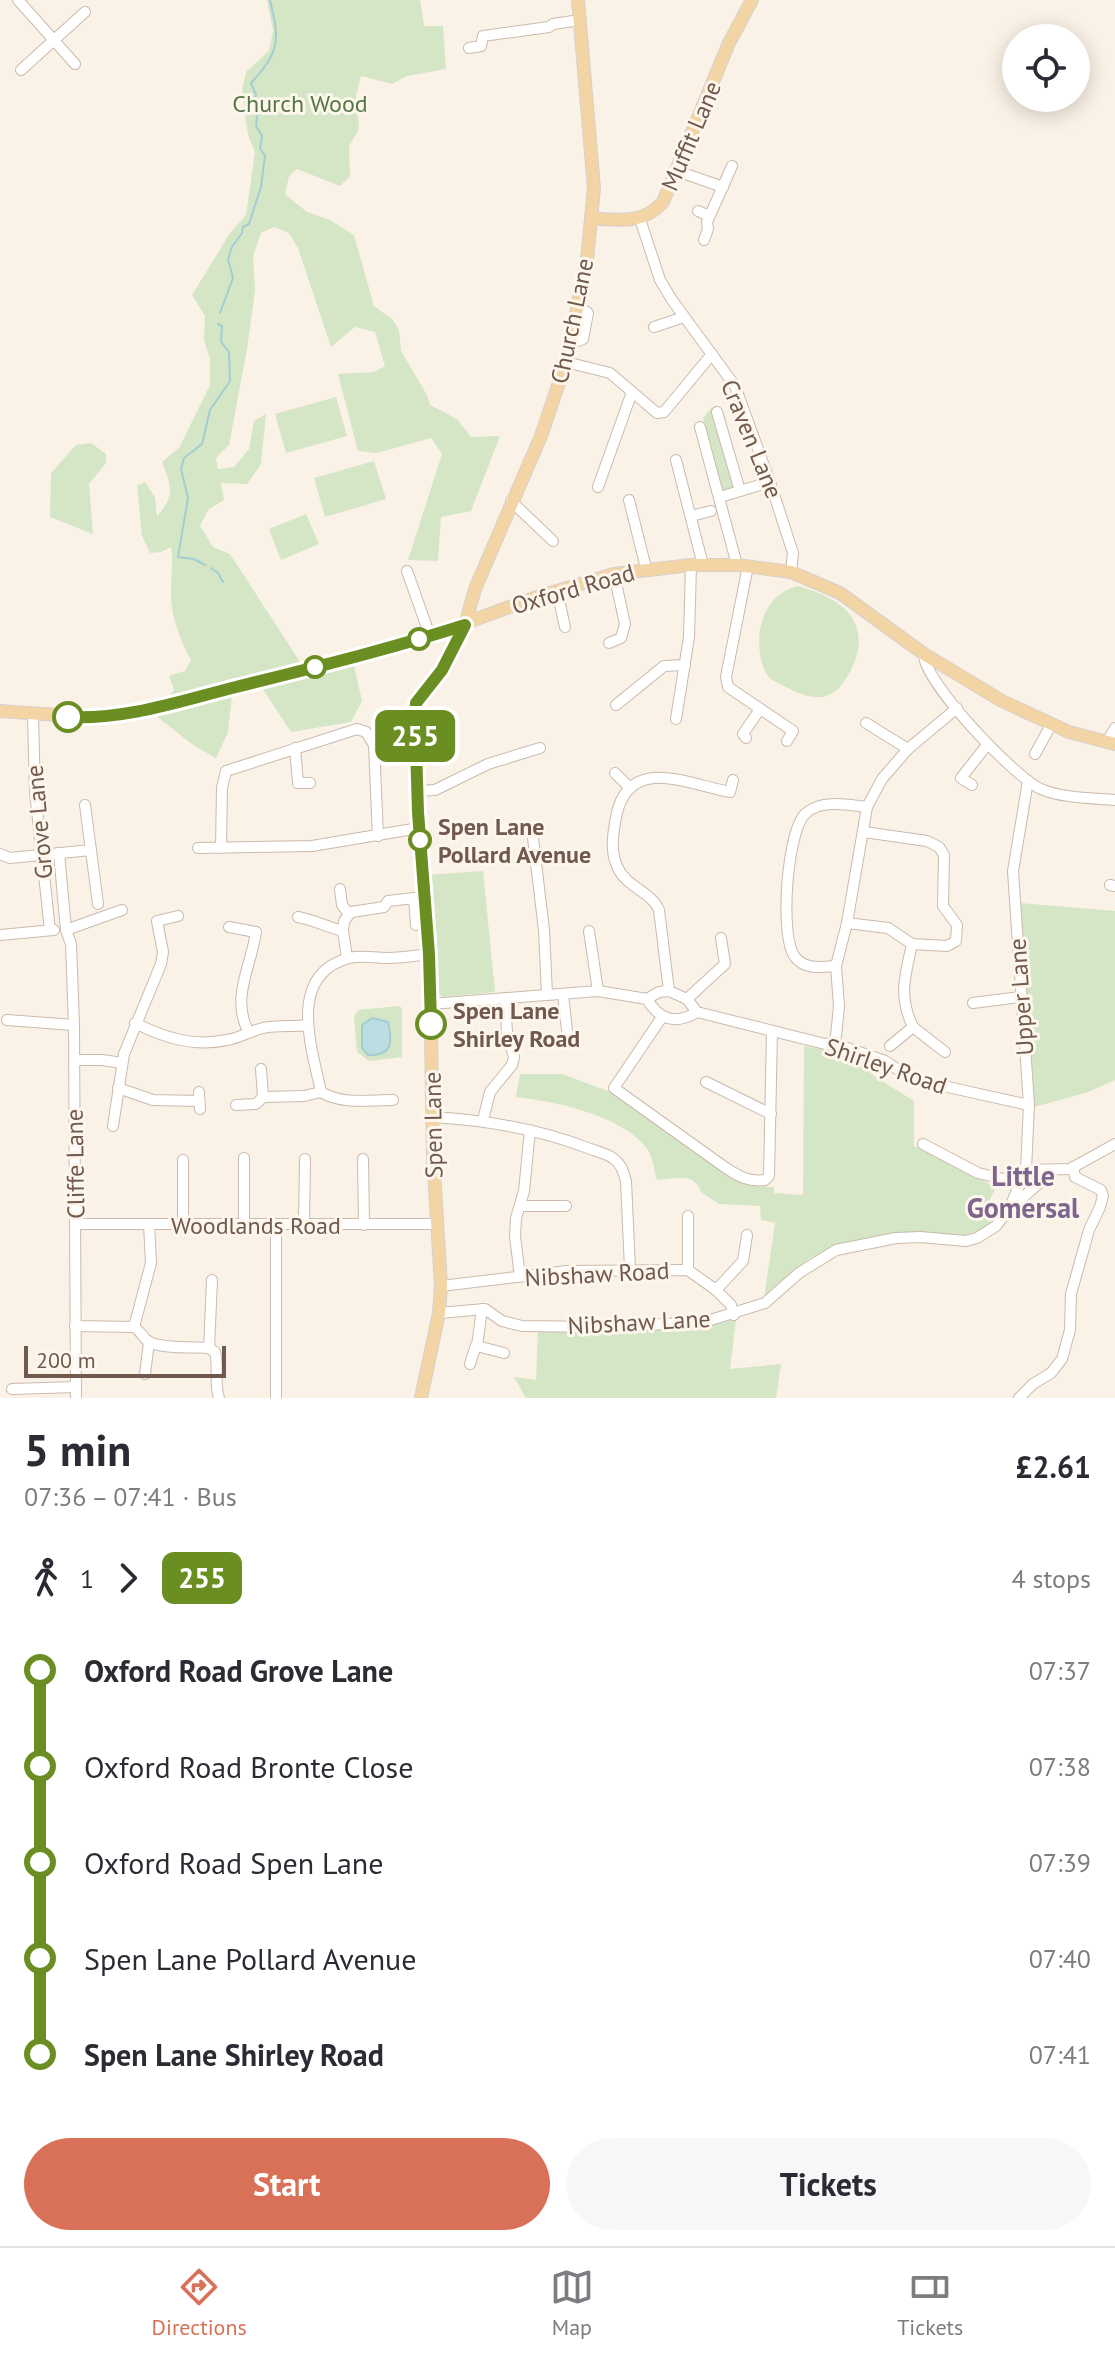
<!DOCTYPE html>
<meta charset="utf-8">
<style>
body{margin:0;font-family:"PT Sans",sans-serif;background:#f7f7f7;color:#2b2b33;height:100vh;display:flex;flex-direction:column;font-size:30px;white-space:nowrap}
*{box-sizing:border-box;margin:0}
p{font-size:26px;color:#7c7c81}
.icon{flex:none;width:44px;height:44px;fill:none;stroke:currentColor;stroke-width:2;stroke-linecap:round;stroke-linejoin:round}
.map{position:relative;height:1398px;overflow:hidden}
.side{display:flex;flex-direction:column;background:#fff;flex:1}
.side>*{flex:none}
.badge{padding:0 16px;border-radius:12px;font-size:28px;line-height:52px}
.tools{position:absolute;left:1002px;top:24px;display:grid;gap:16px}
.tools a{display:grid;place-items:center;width:88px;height:88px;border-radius:50%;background:#fff;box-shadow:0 4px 20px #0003;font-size:40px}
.scale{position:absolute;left:24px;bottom:20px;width:202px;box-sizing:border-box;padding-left:8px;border:4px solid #71594d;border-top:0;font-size:22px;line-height:28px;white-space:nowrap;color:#71594d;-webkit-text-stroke:6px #fdf6ec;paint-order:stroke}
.map>.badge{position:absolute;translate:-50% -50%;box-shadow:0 0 0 4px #fff}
.legs{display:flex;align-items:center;gap:12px;height:88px;padding:0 24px;font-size:26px}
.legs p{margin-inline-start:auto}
.headline{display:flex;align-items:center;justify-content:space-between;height:136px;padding:0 24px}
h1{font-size:44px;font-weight:800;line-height:60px}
.cta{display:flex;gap:16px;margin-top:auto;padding:16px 24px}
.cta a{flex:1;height:92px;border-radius:48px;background:#d87157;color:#fff;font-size:32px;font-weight:800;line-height:92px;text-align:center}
.cta a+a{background:#f7f7f7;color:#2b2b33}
ul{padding:0 24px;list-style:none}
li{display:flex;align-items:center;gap:28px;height:96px;font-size:30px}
li i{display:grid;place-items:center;width:12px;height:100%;margin:0 10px;background:currentColor}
li i::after{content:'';width:20px;height:20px;margin:-10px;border:6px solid;border-radius:50%;background:#fff}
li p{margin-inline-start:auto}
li:first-child i{background:linear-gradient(#0000 50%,currentColor 0)}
li:last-child i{background:linear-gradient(currentColor 50%,#0000 0)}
.dock{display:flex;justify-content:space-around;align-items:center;height:112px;border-top:2px solid #e1e1e2;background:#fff;font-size:22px;color:#7c7c81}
.dock a{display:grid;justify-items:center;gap:4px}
.dock .on{color:#d87157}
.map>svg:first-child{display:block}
.green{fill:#d4e6c6}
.water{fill:#bcdde2;stroke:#a4ccd3;stroke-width:2}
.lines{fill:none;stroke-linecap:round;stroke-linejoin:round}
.stream{stroke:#a4ccd3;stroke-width:2}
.minor-casing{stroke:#cbbaad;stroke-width:12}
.major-casing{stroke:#d7d1cd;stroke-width:14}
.minor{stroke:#fff;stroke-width:10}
.major{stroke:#f2d4a5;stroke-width:12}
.line-1-casing{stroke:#fff;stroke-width:18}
.line-1{stroke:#6b8e23;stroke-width:12}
.stop-1-dot{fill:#fff;stroke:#6b8e23;stroke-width:4}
.labels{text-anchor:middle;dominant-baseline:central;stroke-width:6;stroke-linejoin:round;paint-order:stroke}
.park-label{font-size:24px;fill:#557646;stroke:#fdf6ec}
.street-label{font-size:24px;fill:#71594d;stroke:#fdf6ec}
.stop-label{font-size:24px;font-weight:bold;fill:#71594d;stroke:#fdf6ec;text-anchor:start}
.quarter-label{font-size:28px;font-weight:bold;fill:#7f658d;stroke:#fdf6ec}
</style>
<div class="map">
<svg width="1115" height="1398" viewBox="0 0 1115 1398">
<rect width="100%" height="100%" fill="#faf2e6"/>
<g class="green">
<path d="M267 0H420L424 26H443L446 69 407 76 392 84 361 76 356 96 359 129 349 146 350 176 340 186 297 169 289 176 285 194 307 212 330 220 354 235 374 306 393 320 399 330 401 351 427 395 430 405 457 419 471 437 500 436 471 511 441 517 438 561 408 560 442 454 431 438 377 453 358 451 338 374 373 372 385 366 375 332 355 327 331 347 298 248 289 233 274 227 261 233 253 256 255 290 247 349 229 445 216 458 218 469 234 467 249 449 254 421 266 414 261 464 247 484 221 483 224 500 208 510 200 526 213 547 230 554 300 662 299 677 353 661 362 701 351 722 291 732 260 685 232 695 228 732 216 758 193 745 155 715 174 690 169 676 185 671 191 660C181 643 172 618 171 598 170 581 174 564 171 547L161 552 150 553 142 536 137 486 145 482 155 497 157 517C175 494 172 488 162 462L179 448 210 385V359L204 340 205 316 192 295 230 233 246 215 255 152 248 135 242 90 246 72 269 51 273 31Z"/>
<polygon points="336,397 347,436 286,453 275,414"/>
<polygon points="712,407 734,487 723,490 703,418"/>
<polygon points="91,443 106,454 106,463 89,484 93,534 50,517 51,473 76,445"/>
<polygon points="374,461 386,499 325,517 314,478"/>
<polygon points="306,514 319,544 281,560 269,529"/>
<path d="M797 586C846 598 877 627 847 677 832 702 814 701 790 689 784 686 774 682 769 677 764 672 761 661 760 654 756 625 766 595 797 586Z"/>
<polygon points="483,871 495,992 442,997 436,991 427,875"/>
<polygon points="1020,903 1115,911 1115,1080 1088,1092 1031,1108"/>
<polygon points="399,1006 402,1008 402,1057 369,1061 357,1052 354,1017 358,1010"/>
<path d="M804 1046 865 1058 874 1076 914 1101V1146L996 1187 986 1208 998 1216 981 1230 958 1237 921 1233 885 1234 834 1245 806 1261 764 1298 775 1223 761 1220 760 1206 719 1204 701 1192C694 1171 675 1179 657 1180 654 1171 653 1158 648 1150 625 1116 554 1101 516 1097L520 1074H562L608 1091 733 1179 752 1186 774 1187V1193L803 1195Z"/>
<polygon points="736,1320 730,1369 781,1364 776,1398 526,1398 514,1377 536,1380 538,1326"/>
</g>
<path class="water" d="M372 1018 388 1022C393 1043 392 1056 368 1055L362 1048V1025Z"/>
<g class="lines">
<g class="stream">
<path d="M220 313 233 278 228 259 232 247 242 233 243 227 249 224 261 187 265 156 260 148 262 136 256 126 257 116 253 100 256 95 251 83C280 51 280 41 270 0"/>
<polyline points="205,565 194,559 178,557 188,498 181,469 184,458 202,444 210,410 230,381 229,352 221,342 222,326 218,324"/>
<polyline points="211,568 218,573 223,582"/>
</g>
<g class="minor-casing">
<g id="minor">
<polyline points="18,0 75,64"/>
<polyline points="469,48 481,46 483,36 549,27 553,24 580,20"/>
<polyline points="21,70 85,12"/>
<polyline points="677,171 723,187"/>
<polyline points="698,211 709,216"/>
<polyline points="640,219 660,280 672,300 735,386 770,482 793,553 791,572"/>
<polyline points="704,240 708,229 707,222 732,166"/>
<polyline points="654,327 684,317"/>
<polyline points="571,338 578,341 583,339 588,313 578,306"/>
<polyline points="566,362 610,373 657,413 664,412 712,354"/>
<polyline points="717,412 740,491"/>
<polyline points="700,427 737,565"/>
<polyline points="676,460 703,565"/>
<polyline points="598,487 632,392"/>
<polyline points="720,497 770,482"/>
<polyline points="629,500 646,568"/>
<polyline points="511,501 553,541"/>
<polyline points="691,516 711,511"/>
<polyline points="748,566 726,677 728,687 793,731 787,741"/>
<polyline points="407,571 430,636"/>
<polyline points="557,591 565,627"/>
<polyline points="609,643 621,638 625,624 614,574"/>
<path d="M924 654C923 681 1014 777 1041 789 1061 798 1092 798 1115 800"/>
<polyline points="616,705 664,666 685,665"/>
<polyline points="33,715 35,792 50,930"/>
<polyline points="676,719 689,637 691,565"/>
<polyline points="866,723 908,749"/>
<polyline points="746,738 743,734 760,709"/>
<polyline points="1107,742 1115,728"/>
<polyline points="295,748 298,783 310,783"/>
<polyline points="1035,754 1051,725"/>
<polyline points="615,773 629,787"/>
<polyline points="972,785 961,778 987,745"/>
<polyline points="417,791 435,790 488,764 540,748"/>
<polyline points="85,805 98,904"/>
<polyline points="533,838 544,930 547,995"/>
<polyline points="198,848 312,846 419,828"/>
<polyline points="221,848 222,788 226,771 357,729 366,732 374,745 378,836"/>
<polyline points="59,853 66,930 71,944 74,1025 76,1398"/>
<polyline points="0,854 10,858 91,850"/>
<polyline points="1110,885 1115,886"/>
<polyline points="340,889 342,905 349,914"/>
<path d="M298 917C314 920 327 927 343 931L347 958"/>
<polyline points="847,923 888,928 912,944 947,946 956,941 957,925 943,906 944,855 939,847 927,841 864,832"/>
<path d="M229 927 256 932C251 967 231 997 248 1031"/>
<polyline points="66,930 122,910"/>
<polyline points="343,931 344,921 351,912 384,907 388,901 414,898 416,925"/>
<polyline points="589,931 598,991"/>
<polyline points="0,935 54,930"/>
<path d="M836 966C822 967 805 970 795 957 779 937 787 829 806 813 822 799 848 805 867 807"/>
<path d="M669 991 659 910C651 891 625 887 617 866 610 850 613 834 616 817 628 754 687 784 730 792L733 780"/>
<polyline points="563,994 568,1040"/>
<path d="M647 999C659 1020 676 1025 697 1012"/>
<polyline points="687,999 725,964 721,938"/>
<polyline points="973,1003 1020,997"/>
<polyline points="431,1004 598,991 647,999 659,992 669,991 687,999 697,1012 825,1044 833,1043 885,1061 912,1079 1029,1105"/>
<path d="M662 1017 614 1088 726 1168C740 1177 749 1182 765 1180L769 1176 772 1031"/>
<polyline points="7,1020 74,1025"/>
<path d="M135 1023C165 1038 193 1047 227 1040 240 1038 250 1031 263 1028 278 1025 293 1027 308 1025"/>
<polyline points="913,1027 945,1052"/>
<polyline points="833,1043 836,1036 839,1006 836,966 847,923 867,807 882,779 908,749 957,708"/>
<path d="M890 1046 913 1027C898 995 905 977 912 944"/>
<polyline points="74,1060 102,1060 122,1063"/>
<polyline points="261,1069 263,1097"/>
<polyline points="706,1082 771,1114"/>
<polyline points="118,1088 153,1100 199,1101"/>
<polyline points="199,1092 200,1109"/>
<path d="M393 1100C368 1100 343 1105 321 1092 312 1048 286 975 349 958 362 955 374 958 386 958 400 958 415 956 429 954"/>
<polyline points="236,1105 256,1104 263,1097 304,1096 321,1092"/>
<path d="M432 1117C485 1120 535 1128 585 1147 595 1151 607 1153 614 1159 622 1165 623 1172 626 1181L630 1269"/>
<polyline points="483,1120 490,1092 512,1065 514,1057 507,1033 505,998"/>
<polyline points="113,1126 124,1054 161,964 163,952 157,921 178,916"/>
<polyline points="923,1144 978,1173 1021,1183"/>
<polyline points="363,1159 364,1225"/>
<polyline points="183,1160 183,1225"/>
<polyline points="1026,1170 1070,1169 1115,1144"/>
<polyline points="520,1206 566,1206"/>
<polyline points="1012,1207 1054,1170"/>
<polyline points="688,1216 688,1270"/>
<polyline points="75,1224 437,1224"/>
<polyline points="304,1224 305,1159"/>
<polyline points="244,1225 244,1158"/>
<polyline points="520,1277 515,1236 516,1218 524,1191 530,1130"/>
<polyline points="441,1286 567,1271 688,1270 716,1290 731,1305 734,1315"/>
<polyline points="716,1290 743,1261 747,1235"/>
<polyline points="482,1309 477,1346 504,1353"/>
<polyline points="439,1313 485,1309 502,1321 522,1326 602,1327 704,1322 765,1303 799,1273 836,1250 896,1238 920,1237 966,1241 977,1238 996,1226 1009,1209 1026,1170 1029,1105 1013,871 1028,781"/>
<path d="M75 1326 134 1327C141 1331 142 1337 148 1341 158 1349 195 1347 209 1348L215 1352C219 1367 214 1383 219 1398"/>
<polyline points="134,1327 151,1263 149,1224"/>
<polyline points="209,1348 212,1280"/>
<polyline points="470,1364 476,1345"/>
<polyline points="145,1374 149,1342"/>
<polyline points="12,1389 76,1387"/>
<polyline points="276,1398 276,1224"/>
<polyline points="1019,1398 1033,1384 1051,1373 1062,1359 1070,1330 1071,1294 1089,1230 1100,1207 1103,1196 1101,1190 1075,1177 1073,1167"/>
</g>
</g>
<g class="major-casing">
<g id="major">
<path d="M591 218C618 220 643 225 663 202L729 43 752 0"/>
<polyline points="0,711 85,717 141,711 424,638 537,597 614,574 691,565 737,565 791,572 840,593 924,654 1002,701 1069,732 1115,744"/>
<polyline points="421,1398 439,1313 441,1286 433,1155 430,976 419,828 415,715 416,703 442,670 465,625 475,589 541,436 566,362 587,260 594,188 578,0"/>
</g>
</g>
<use href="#minor" class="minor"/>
<use href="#major" class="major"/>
</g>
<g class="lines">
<g class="line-1-casing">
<path id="line-1" d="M68 717C126 720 180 701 236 687 312 668 390 649 465 625L442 670 416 703 415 715 418 812 429 954 431 1024"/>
</g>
<use href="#line-1" class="line-1"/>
</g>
<g class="stop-1-dot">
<circle cx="419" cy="639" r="10"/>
<circle cx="315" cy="667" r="10"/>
<circle cx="68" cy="717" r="14"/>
<circle cx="420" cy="840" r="10"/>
<circle cx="431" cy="1024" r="14"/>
</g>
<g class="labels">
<g class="park-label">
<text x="300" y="103">Church Wood</text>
</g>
<g class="street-label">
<text transform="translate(691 136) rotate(-67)">Muffit Lane</text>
<text transform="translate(572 321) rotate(-78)">Church Lane</text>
<text transform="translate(752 439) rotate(68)">Craven Lane</text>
<text transform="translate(573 589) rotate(-16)">Oxford Road</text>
<text transform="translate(39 822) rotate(-95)">Grove Lane</text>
<text transform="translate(1021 997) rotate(-94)">Upper Lane</text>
<text transform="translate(886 1066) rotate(19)">Shirley Road</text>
<text transform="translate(433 1125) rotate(-91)">Spen Lane</text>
<text transform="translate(75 1164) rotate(-91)">Cliffe Lane</text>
<text x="256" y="1225">Woodlands Road</text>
<text transform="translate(597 1274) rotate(-3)">Nibshaw Road</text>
<text transform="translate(639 1322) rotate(-3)">Nibshaw Lane</text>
</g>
<g class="stop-label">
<text x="438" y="826">Spen Lane<tspan x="438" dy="28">Pollard Avenue</tspan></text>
<text x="453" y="1010">Spen Lane<tspan x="453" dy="28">Shirley Road</tspan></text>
</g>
<g class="quarter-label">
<text x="1023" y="1175">Little<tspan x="1023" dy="32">Gomersal</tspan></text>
</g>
</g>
</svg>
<div class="tools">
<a><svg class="icon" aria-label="locate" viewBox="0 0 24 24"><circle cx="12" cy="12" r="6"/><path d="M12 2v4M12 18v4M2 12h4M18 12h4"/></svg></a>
</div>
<div class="scale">200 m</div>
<b class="badge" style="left:415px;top:736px;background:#6b8e23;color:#fff">255</b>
</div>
<section class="side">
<div class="headline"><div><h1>5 min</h1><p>07:36 – 07:41 · Bus</p></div><b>£2.61</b></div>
<div class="legs"><svg class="icon" aria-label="walk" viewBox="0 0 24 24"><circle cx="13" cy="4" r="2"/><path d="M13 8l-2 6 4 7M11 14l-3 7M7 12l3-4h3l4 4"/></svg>1<svg class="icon" aria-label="forward" viewBox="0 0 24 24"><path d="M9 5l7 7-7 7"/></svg><b class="badge" style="background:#6b8e23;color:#fff">255</b><p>4 stops</p></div>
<ul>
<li><i style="color:#6b8e23"></i><b>Oxford Road Grove Lane</b><p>07:37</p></li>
<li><i style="color:#6b8e23"></i><span>Oxford Road Bronte Close</span><p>07:38</p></li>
<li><i style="color:#6b8e23"></i><span>Oxford Road Spen Lane</span><p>07:39</p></li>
<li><i style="color:#6b8e23"></i><span>Spen Lane Pollard Avenue</span><p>07:40</p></li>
<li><i style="color:#6b8e23"></i><b>Spen Lane Shirley Road</b><p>07:41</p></li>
</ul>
<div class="cta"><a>Start</a><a>Tickets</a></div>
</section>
<nav class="dock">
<a class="on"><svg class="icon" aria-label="directions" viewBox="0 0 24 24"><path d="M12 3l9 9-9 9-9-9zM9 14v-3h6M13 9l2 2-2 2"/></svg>Directions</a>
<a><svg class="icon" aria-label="map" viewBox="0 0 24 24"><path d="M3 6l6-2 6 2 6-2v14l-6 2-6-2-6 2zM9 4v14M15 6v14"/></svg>Map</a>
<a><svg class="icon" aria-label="tickets" viewBox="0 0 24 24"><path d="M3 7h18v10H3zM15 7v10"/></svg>Tickets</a>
</nav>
